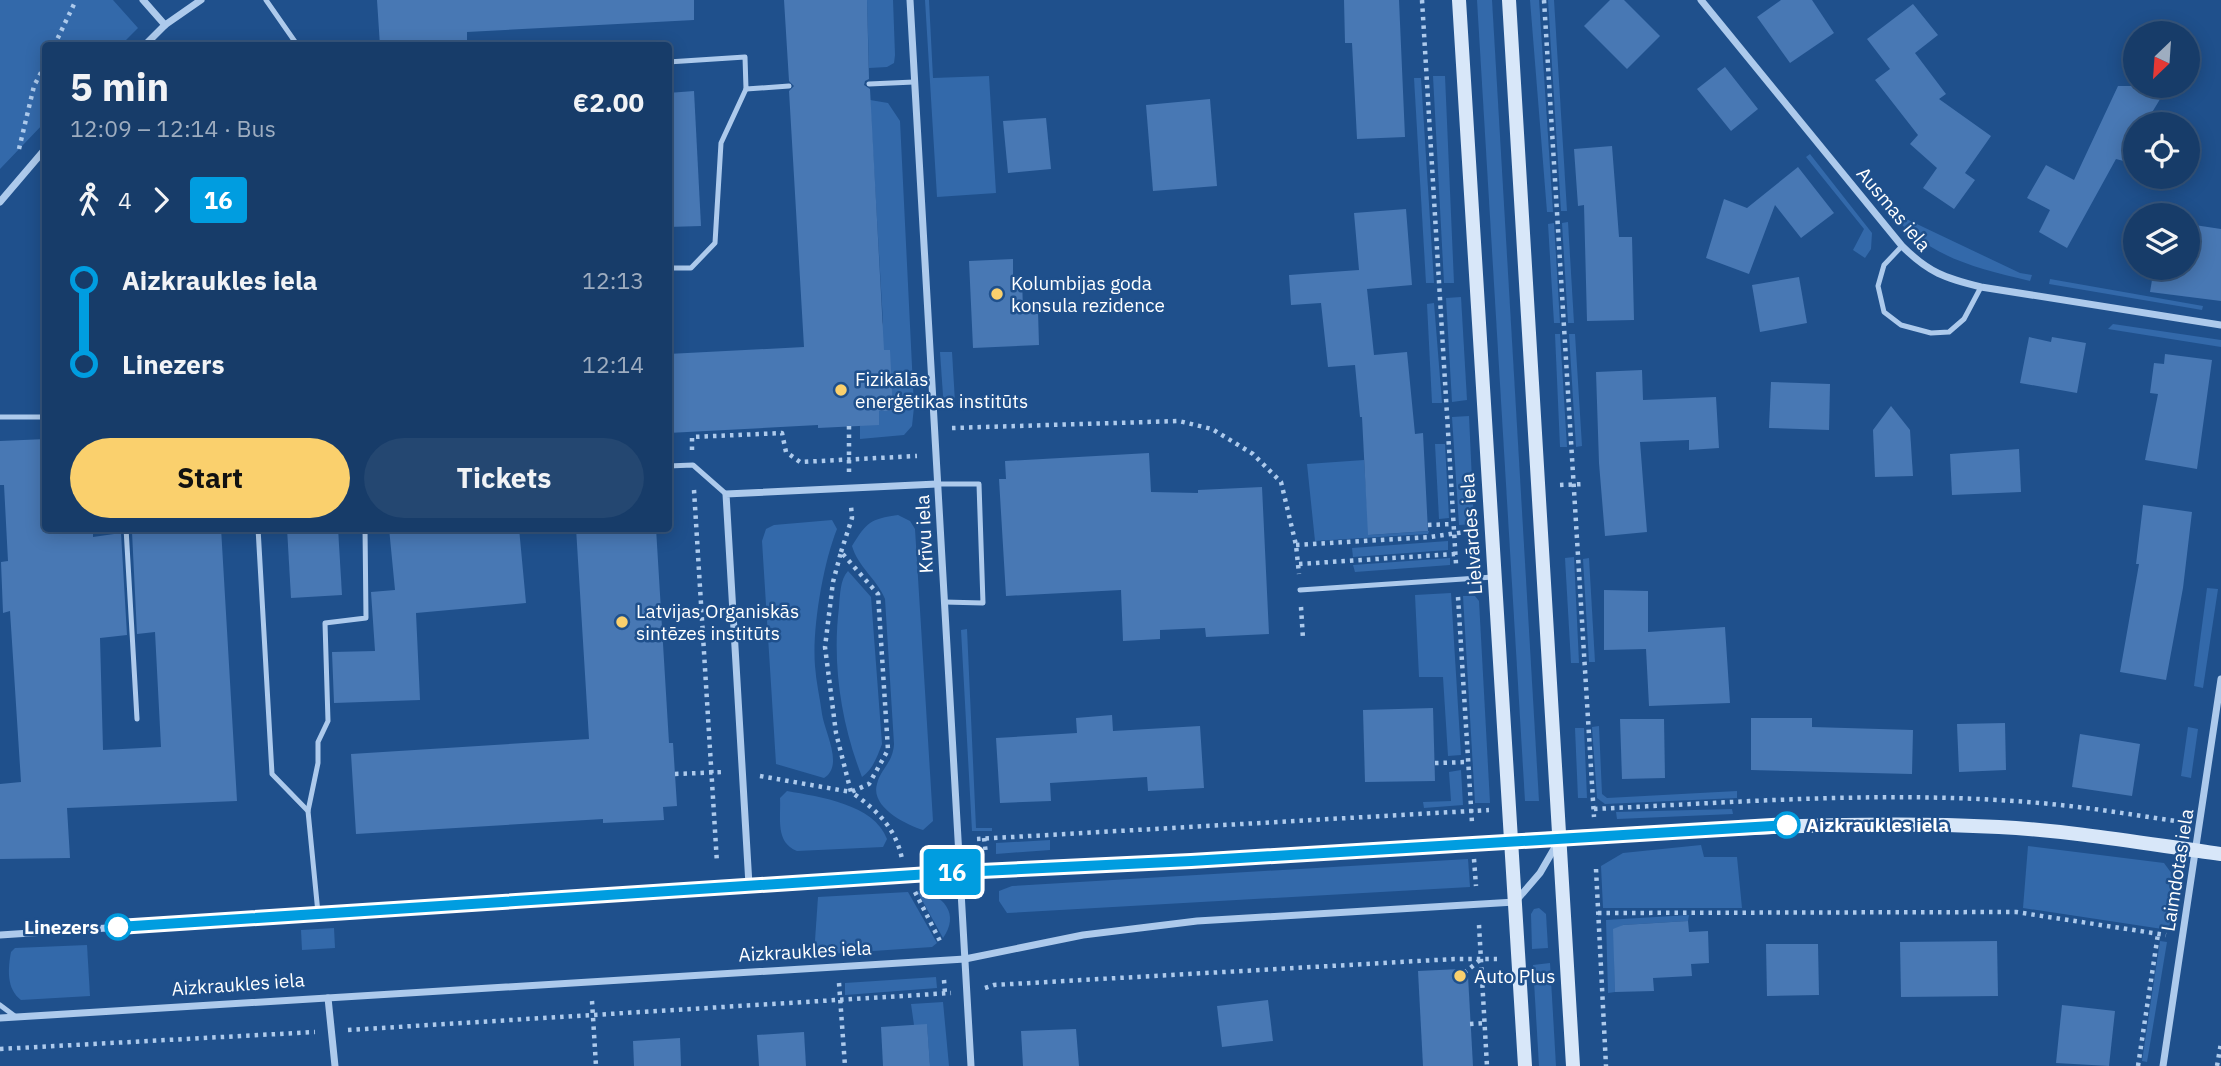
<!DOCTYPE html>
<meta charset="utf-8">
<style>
body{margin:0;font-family:"IBM Plex Sans",sans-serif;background:#244771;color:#f1f3f6;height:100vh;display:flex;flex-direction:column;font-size:26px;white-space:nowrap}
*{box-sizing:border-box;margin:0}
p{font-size:23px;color:#9eadc0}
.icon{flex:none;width:38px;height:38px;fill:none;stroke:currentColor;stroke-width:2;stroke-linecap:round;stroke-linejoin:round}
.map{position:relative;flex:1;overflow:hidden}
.details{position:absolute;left:42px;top:42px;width:630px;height:490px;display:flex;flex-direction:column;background:#173c69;border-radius:7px;box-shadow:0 4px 18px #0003,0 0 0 2px #36567d}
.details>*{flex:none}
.badge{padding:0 14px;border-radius:5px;font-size:24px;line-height:46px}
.needle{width:46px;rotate:205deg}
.fabs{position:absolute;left:2123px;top:21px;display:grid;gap:14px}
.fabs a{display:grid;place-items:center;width:77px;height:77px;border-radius:50%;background:#173c69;box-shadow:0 4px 18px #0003,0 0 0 2px #36567d;font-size:35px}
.map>.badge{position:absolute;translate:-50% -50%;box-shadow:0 0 0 4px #fff}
.legs{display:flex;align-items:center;gap:10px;height:77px;padding:0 28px;font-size:23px}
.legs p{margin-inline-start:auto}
.overview{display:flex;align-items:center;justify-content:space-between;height:119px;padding:0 28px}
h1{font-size:38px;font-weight:700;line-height:52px}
.primary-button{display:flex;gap:14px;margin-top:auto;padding:14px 28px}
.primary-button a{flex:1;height:80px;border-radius:42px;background:#fad06d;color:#111;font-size:28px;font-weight:700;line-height:80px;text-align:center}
.primary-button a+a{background:#244771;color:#f1f3f6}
ul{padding:0 28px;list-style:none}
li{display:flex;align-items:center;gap:24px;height:84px;font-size:26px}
li i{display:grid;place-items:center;width:10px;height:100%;margin:0 9px;background:currentColor}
li i::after{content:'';width:18px;height:18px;margin:-9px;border:5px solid;border-radius:50%;background:#173c69}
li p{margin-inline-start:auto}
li:first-child i{background:linear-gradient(#0000 50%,currentColor 0)}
li:last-child i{background:linear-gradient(currentColor 50%,#0000 0)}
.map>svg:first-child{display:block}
.green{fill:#3369aa}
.building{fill:#4878b4}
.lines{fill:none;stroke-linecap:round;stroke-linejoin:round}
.path{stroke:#adcaec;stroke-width:4.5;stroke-dasharray:3.5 5;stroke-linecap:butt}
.lane{stroke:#adcaec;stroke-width:5}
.street{stroke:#adcaec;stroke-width:7}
.secondary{stroke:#d8e7f9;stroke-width:14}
.line-1-casing{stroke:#fff;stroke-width:16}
.line-1{stroke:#009de0;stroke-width:10}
.poi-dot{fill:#fad06d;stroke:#1f508c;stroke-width:2.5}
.stop-1-dot{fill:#fff;stroke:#009de0;stroke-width:3.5}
.labels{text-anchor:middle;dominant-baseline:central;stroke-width:5;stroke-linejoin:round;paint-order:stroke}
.street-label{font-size:19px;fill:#fff;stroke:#1f508c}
.poi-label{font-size:19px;fill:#fff;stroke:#1f508c;text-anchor:start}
.stop-label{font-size:19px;font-weight:bold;fill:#fff;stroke:#1f508c;text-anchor:start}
</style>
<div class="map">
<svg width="2221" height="1066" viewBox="0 0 2221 1066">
<rect width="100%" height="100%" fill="#1f508c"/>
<g class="green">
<polygon points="0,0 113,0 138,28 121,45 46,46 45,122 0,169"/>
<polygon points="867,0 893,0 895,55 894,63 887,67 869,68"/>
<polygon points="925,0 929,0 933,78 989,76 996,193 937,197"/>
<polygon points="1477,0 1492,0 1539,801 1525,801"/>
<polygon points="1530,0 1539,0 1553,212 1547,212"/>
<polygon points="1548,0 1554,0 1567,211 1561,211"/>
<polygon points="1433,76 1445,76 1454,283 1444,283"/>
<polygon points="1414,78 1421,78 1434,283 1426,283"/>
<polygon points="870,100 888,103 900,121 914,407 912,426 904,435 860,439 860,426 879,411 893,411 876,350 883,322"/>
<polygon points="1810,154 1872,233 1871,249 1865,258 1853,250 1864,229 1806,157"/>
<path d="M1885 199 1900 216 2020 273 2032 275 2030 281C1967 266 1923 255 1881 202Z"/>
<polygon points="1568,222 1574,323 1568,323 1562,223"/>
<polygon points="1554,223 1560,323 1554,323 1548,224"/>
<polygon points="2050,279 2203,306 2202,310 2049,284"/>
<polygon points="1461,297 1467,400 1452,402 1446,298"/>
<polygon points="1434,303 1442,403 1432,403 1427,304"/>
<polygon points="2113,324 2221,340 2221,347 2108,329"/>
<polygon points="1555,334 1560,334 1567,447 1560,447"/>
<polygon points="1569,334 1575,334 1582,446 1576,447"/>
<polygon points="952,352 955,402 944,410 940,352"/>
<polygon points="1469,416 1474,524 1459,525 1452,417"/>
<polygon points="1435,444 1445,444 1449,518 1439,519"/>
<polygon points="1364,460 1369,535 1429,531 1428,534 1315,541 1307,464"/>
<path d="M898 515 910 521 915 529 933 821 923 830C906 825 870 807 877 784 881 768 893 763 894 744L885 599C877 579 858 567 852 546 867 522 870 519 898 515Z"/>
<path d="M832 520 837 529C823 564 812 629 815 666 816 682 820 698 822 714 825 733 844 766 824 778L776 764 762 541 766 529 774 525Z"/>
<polygon points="1448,541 1448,550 1353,557 1352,548"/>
<polygon points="1574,557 1579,663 1571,663 1565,558"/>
<polygon points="1450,558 1450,565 1355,572 1353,565"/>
<polygon points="1589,558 1595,662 1589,662 1583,559"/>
<path d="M848 571 871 597 882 744C877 757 873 769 862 777 841 723 832 664 839 607 840 596 840 579 848 571Z"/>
<polygon points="2207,588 2218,589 2203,688 2194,686"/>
<polygon points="1451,593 1461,755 1448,756 1443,677 1419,677 1415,595"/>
<polygon points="1463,596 1475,596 1479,601 1490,803 1475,803"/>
<polygon points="967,629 976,828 992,828 992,831 972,831 961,630"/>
<polygon points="1599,726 1602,794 1607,798 1737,791 1737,798 1605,804 1597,798 1592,727"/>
<polygon points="2188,727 2198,729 2191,778 2181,776"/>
<polygon points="1575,728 1584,728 1587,798 1578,798"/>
<polygon points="1461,770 1463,805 1424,808 1423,802 1451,801 1449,772"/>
<path d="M787 791C820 797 874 804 887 839L883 847 797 851C775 842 781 819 780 798Z"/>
<polygon points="1732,809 1733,814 1617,819 1616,812"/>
<polygon points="1050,840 1050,850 996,854 996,843"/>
<polygon points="1701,845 1704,857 1737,857 1742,908 1603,908 1601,866 1623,853"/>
<polygon points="2028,846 2164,863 2175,878 2169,930 2023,908"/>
<polygon points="1468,859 1470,887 1007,913 999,901 999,891 1012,886"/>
<path d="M917 891C944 894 960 914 943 938Z"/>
<polygon points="908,892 937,943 932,947 814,955 818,897"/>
<polygon points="1539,908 1546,914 1548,948 1532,949 1531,914 1534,909"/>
<polygon points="1689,915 1688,921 1623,925 1614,930 1615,992 1608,993 1606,920"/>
<polygon points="334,928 335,948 302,950 301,930"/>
<polygon points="2160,941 2167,942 2147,1062 2142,1061"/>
<path d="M87 945 90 996 21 1000C6 989 8 968 11 952L15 948Z"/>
<polygon points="1550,963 1556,1066 1539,1066 1533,965"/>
<polygon points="936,977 937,988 845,995 845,983"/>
<polygon points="943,1002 949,1066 930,1066 927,1025 914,1025 911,1004"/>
</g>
<g class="building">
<polygon points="377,0 694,0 694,20 467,32 467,46 380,46"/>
<polygon points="784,0 867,0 869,79 865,81 864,85 870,89 884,350 890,350 893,411 879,411 879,425 818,428 818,425 668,433 668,354 804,347 789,91 794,86 789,81"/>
<polygon points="1344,0 1399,0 1405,137 1357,139 1352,43 1345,43"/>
<polygon points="1610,0 1624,0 1660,36 1627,69 1584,26"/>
<polygon points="1781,0 1812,0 1834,33 1790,63 1757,17"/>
<polygon points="1913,4 1938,35 1915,53 1946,94 1939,99 1991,136 1965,173 1975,180 1954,209 1923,188 1937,168 1910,144 1918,135 1875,80 1890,69 1867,39"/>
<polygon points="1725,67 1758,109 1731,131 1697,89"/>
<polygon points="2118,86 2168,86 2145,124 2135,124 2135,164 2116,159 2067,248 2039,232 2050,210 2027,198 2046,165 2074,180"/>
<polygon points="694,91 701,226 668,227 668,93"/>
<polygon points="1210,99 1217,186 1153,191 1146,105"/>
<polygon points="1046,118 1051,169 1008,173 1003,121"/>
<polygon points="1612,146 1619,237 1632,237 1634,320 1587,321 1584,205 1578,206 1574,149"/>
<polygon points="1798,167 1834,213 1801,238 1775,205 1749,274 1706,258 1724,199 1747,208"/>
<polygon points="1406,209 1412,285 1367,289 1374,355 1407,352 1415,434 1423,433 1428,531 1368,535 1362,417 1360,417 1355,365 1328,367 1321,303 1291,305 1289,275 1359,270 1354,213"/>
<polygon points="2188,224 2221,229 2221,301 2150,292 2154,268 2188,268"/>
<polygon points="1013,259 1013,277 1022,276 1023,312 1038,311 1039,345 973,348 969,261"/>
<polygon points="1799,277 1807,323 1760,332 1752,285"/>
<polygon points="2029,337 2051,342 2052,337 2086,343 2077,393 2020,383"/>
<polygon points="2165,354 2212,360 2197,469 2145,460 2158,394 2150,393 2154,363 2164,364"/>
<polygon points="1642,370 1643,400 1716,397 1719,448 1689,450 1689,440 1640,442 1647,532 1605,536 1599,463 1596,372"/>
<polygon points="1771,382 1830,384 1829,430 1769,428"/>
<polygon points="1891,406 1910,430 1913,476 1875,477 1873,430"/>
<polygon points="46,439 46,528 93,528 93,537 121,533 127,635 100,638 103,750 161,747 155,632 137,634 132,532 149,530 149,528 221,528 237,801 67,808 70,858 0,859 0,784 21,782 10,611 3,613 1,562 8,561 4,485 0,485 0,441"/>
<polygon points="2019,449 2021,492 1952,495 1950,454"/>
<polygon points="1149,453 1151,492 1198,493 1198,490 1262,487 1269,634 1206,637 1205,628 1160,630 1160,639 1123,641 1121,590 1006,596 999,479 1006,479 1005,461"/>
<polygon points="2143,505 2192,512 2183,588 2166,680 2120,672 2139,564 2136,564"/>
<polygon points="287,528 338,528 342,595 291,598"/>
<polygon points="389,528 519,528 526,603 416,613 420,700 334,703 332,652 375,651 371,592 395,590"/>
<polygon points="576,528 656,528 669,743 673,743 677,806 663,807 664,820 603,823 603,819 356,834 351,754 589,739"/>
<polygon points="1604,590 1648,591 1648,632 1725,627 1730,703 1649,706 1646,649 1604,650"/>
<polygon points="1433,708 1435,781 1365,782 1363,710"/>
<polygon points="1112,715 1113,731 1200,726 1204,788 1148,791 1147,777 1050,783 1051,801 1000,803 996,738 1077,733 1076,718"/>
<polygon points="1751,718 1812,718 1812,727 1913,730 1912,774 1751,770"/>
<polygon points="1620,719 1664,719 1665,778 1622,779"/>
<polygon points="2005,723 2006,770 1959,772 1957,724"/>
<polygon points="2080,734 2140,744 2132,796 2072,787"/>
<polygon points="1688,921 1689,932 1708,931 1709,963 1691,964 1692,976 1653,978 1654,991 1615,992 1613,929 1623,925"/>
<polygon points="1997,941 1998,996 1901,997 1900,942"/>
<polygon points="1766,944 1818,944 1819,995 1767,996"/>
<polygon points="1460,969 1468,976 1473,1066 1423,1066 1418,971"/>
<polygon points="1268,1000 1273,1041 1222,1047 1217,1006"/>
<polygon points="2062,1005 2115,1011 2109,1066 2056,1063"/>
<polygon points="927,1024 930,1066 883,1066 881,1027"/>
<polygon points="1076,1029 1079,1066 1023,1066 1021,1031"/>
<polygon points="804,1032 806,1066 759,1066 757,1035"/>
<polygon points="680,1038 681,1066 634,1066 633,1041"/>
</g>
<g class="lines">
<g class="path">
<polyline points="1422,0 1456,564"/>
<polyline points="1544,0 1594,817"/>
<polyline points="54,46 76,0"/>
<polyline points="19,149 34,86 46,63"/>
<polyline points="849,426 849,472"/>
<polyline points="952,428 1179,421 1212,429 1253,454 1281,482 1296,545 1299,574"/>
<polyline points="692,450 692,437 782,433 786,452 800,462 917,456"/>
<polyline points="1560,485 1584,484"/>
<polyline points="694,490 717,863"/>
<polyline points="1428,525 1453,524"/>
<polyline points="1296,545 1430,537 1472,531"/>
<polyline points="841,552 852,518 851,506"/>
<polyline points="1299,564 1455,554"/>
<polyline points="1458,597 1472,823"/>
<polyline points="1301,607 1303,639"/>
<polyline points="1435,763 1468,762"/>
<polyline points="675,774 724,772"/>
<path d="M760 776 851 792 869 784 888 750 878 594 841 552 833 582 825 647 836 733 851 792C876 809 896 828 902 859"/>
<path d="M1594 809C1742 802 1891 790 2040 803 2087 807 2135 815 2182 822"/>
<polyline points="984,838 986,854"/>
<polyline points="977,839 1489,810"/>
<polyline points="1474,859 1476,886"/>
<polyline points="1596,869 1606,1066"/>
<polyline points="915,892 940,941"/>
<polyline points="1598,913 2016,912 2166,935"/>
<polyline points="1479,925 1487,1066"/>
<polyline points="1464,973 1480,960"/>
<polyline points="944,980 945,994"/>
<polyline points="839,983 845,1066"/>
<polyline points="985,988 994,985 1454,959 1497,959"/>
<polyline points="592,1001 596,1066"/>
<polyline points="1470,1024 1485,1023"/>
<polyline points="348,1030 951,993"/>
<polyline points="0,1049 315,1032"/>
<polyline points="2138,1066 2158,934"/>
<polyline points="2217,1066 2221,1043"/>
</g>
<g class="lane">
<polyline points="266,0 298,46"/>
<polyline points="668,62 745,57 746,89 789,86"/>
<polyline points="869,84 914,82"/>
<polyline points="1902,246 1884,265 1878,286 1884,312 1901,325 1931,333 1949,332 1964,319 1981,287"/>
<polyline points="668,268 691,268 715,243 721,143 746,89"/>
<polyline points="0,417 46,417"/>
<polyline points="668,466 693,465 726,494"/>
<polyline points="937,484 979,484 983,603 944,602"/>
<polyline points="126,528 137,719"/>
<polyline points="258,528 272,774 308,811 318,913"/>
<polyline points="1300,590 1493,577"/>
<polyline points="308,811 318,763 318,742 328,721 325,623 366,618 365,528"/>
<polyline points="0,1005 16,1017"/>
</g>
<g class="street">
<polyline points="143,0 165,25"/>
<polyline points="910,0 971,1066"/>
<path d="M1701 0 1902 246C1929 273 1945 278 1981 287L2221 325"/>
<polyline points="144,46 165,25 201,0"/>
<polyline points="0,202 46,148"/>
<polyline points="749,885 726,494 937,484"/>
<polyline points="0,935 960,872 1191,861 1511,841"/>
<polyline points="328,998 335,1066"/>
<polyline points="0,1018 965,959 1083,935 1197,921 1515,902 1540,873 1558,842"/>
<polyline points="2163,1066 2221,679"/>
</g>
<g class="secondary">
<polyline points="1459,0 1525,1066"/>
<polyline points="1509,0 1573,1066"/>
<path d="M1511 841C1674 832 1836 819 1999 827 2074 831 2147 844 2221 854"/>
</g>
</g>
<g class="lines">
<g class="line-1-casing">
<polyline id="line-1" points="118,927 960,872 1191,861 1787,825"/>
</g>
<use href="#line-1" class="line-1"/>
</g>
<g class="poi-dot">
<circle cx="997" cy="294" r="7"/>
<circle cx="841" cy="390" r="7"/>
<circle cx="622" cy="622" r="7"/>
<circle cx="1460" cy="976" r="7"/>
</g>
<g class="stop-1-dot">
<circle cx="1787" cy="825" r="12"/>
<circle cx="118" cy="927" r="12"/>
</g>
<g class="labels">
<g class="street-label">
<text transform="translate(1894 209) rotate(50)">Ausmas iela</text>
<text transform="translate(924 534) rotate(-93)">Krīvu iela</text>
<text transform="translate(1471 534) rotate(-94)">Lielvārdes iela</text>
<text transform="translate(2177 870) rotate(-81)">Laimdotas iela</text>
<text transform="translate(805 951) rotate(-3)">Aizkraukles iela</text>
<text transform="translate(238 984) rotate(-4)">Aizkraukles iela</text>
</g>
<g class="poi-label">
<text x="1011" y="283">Kolumbijas goda<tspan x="1011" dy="22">konsula rezidence</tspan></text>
<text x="855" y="379">Fizikālās<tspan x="855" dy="22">enerģētikas institūts</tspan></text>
<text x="636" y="611">Latvijas Organiskās<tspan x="636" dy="22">sintēzes institūts</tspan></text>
<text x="1474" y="976">Auto Plus</text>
</g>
<g class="stop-label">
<text x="1806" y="825">Aizkraukles iela</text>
<text x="99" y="927" text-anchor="end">Linezers</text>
</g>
</g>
</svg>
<div class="fabs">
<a><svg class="needle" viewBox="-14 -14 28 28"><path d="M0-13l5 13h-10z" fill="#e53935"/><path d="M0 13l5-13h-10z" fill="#9eadc0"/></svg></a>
<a><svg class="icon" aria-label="locate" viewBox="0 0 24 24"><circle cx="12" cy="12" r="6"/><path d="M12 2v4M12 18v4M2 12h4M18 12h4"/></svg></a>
<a><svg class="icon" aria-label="layers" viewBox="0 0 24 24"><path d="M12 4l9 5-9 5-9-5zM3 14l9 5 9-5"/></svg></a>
</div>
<b class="badge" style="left:952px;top:872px;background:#009de0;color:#fff">16</b>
<section class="details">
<div class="overview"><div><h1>5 min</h1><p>12:09 – 12:14 · Bus</p></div><b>€2.00</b></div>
<div class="legs"><svg class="icon" aria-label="walk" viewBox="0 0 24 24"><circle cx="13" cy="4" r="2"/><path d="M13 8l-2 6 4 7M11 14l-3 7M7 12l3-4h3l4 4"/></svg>4<svg class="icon" aria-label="forward" viewBox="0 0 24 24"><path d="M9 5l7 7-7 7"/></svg><b class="badge" style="background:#009de0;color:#fff">16</b></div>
<ul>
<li><i style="color:#009de0"></i><b>Aizkraukles iela</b><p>12:13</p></li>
<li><i style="color:#009de0"></i><b>Linezers</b><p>12:14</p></li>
</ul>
<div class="primary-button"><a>Start</a><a>Tickets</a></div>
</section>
</div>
